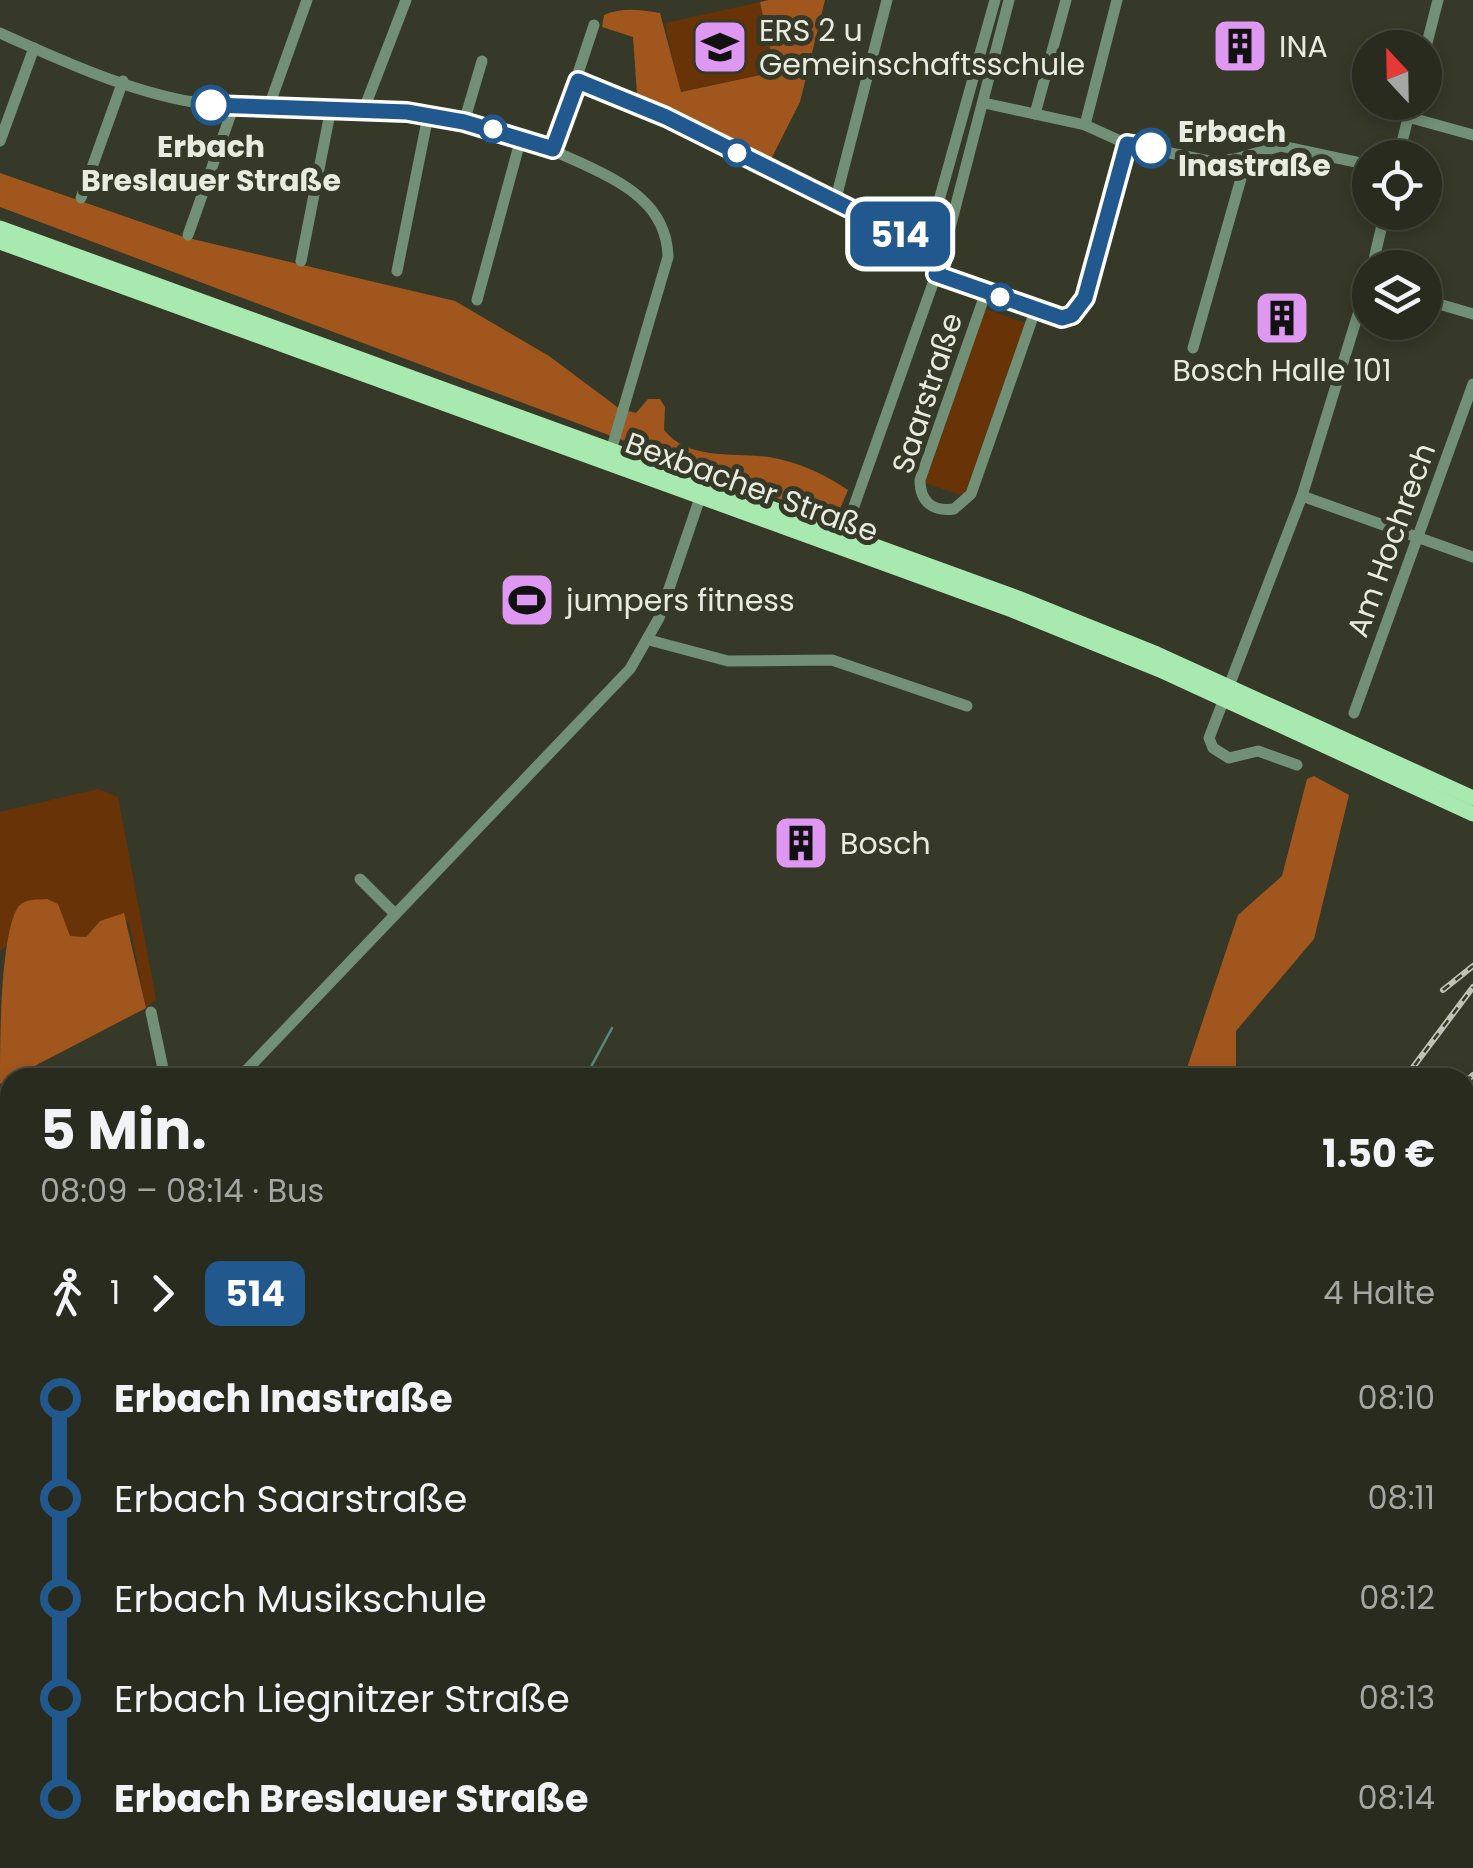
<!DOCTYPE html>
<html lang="de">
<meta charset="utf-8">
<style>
body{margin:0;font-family:Poppins,sans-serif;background:#303327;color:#f1f3f6;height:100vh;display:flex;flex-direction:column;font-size:38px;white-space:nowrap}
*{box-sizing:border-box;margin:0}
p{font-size:32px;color:#a5a7a4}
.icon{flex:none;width:55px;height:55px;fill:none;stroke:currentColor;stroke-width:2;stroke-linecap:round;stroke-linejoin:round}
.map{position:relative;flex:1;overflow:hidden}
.sheet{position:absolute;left:0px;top:1068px;width:1475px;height:802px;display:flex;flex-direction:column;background:#282b1e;border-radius:30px 30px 0 0;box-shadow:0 5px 15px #0003,0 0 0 2px #44473c}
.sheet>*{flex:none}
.badge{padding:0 20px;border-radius:15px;font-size:35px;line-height:65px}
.needle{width:65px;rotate:338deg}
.fabs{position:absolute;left:1352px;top:30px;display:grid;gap:20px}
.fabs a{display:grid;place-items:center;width:90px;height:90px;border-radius:50%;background:#282b1e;box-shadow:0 5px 15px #0003,0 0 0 2px #44473c;font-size:50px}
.map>.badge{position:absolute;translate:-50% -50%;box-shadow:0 0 0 5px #fff}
.legs{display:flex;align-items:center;gap:15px;height:110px;padding:0 40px;font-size:32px}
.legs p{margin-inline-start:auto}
.overview{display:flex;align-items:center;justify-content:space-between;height:170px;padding:0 40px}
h1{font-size:55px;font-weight:700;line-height:75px}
ul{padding:0 40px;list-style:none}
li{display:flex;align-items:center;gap:35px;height:100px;font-size:38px}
li i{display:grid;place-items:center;width:15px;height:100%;margin:0 12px;background:currentColor}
li i::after{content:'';width:25px;height:25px;margin:-12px;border:8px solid;border-radius:50%;background:#282b1e}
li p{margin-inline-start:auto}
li:first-child i{background:linear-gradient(#0000 50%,currentColor 0)}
li:last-child i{background:linear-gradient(currentColor 50%,#0000 0)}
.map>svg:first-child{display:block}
.green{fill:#683306}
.forest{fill:#a1561d}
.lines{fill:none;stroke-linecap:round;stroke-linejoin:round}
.stream{stroke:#568a7e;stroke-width:2.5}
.minor{stroke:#719075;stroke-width:11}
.major{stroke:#a8e9b0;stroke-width:15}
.rail-casing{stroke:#bfc2b6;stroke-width:6}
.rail{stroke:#363928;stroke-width:2.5;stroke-dasharray:8;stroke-linecap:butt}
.line-1-casing{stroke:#fff;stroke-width:22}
.line-1{stroke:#21598e;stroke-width:15}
.stop-1-dot{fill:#fff;stroke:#21598e;stroke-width:5}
.labels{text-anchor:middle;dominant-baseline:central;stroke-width:10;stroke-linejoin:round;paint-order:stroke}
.poi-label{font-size:30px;fill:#e8ebe0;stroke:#363928;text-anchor:start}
.stop-label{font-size:30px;font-weight:bold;fill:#e8ebe0;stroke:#363928;text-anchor:start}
.street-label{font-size:30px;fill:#e8ebe0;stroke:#363928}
</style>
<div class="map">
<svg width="1473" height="1868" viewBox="0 0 1473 1868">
<rect width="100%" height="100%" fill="#363928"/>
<g class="green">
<polygon points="760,2 775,72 680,92 665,23"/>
<polygon points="986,309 1025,323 964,496 925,483"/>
<polygon points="98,789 118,797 156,999 146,1008 129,921 100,921 86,937 70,936 57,904 0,951 0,812"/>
</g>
<g class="forest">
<path d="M769 0H825L800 102 769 163 643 101 637 94 633 37 602 27 604 15C623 7 640 10 660 13L681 92 775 72 760 2Z"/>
<path d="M0 173 184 237 455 301 549 356 620 409 636 413 648 399H660L665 407 664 430C692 465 745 449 783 460 807 466 827 476 848 490L838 514 830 518 0 207Z"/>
<polygon points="1314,776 1349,795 1314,939 1236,1031 1236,1077 1184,1077 1238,915 1282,876 1307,779"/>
<path d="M47 899 58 904 70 936 86 937 100 921 124 913 146 1008 0 1084C0 1043 0 935 18 907 26 898 37 900 47 899Z"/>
<polygon points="658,1860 1051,1860 1048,1868 650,1868"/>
<polygon points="1185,1860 1302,1860 1289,1868 1198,1868"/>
</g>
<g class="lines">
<polyline class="stream" points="585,1078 612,1028"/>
<g class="minor">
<path d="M0 33C60 60 128 91 193 102 255 113 321 107 384 110 453 114 519 135 581 163 624 183 667 205 668 257L610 454"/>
<polyline points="1425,51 1438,0"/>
<polyline points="577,81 666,117 943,255"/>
<polyline points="984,103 1085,125 1127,144 1209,161 1235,159 1281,146 1370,165"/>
<polyline points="269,106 307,0"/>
<polyline points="364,109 406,0"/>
<polyline points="1035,114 1066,0"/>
<polyline points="1408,117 1473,135"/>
<polyline points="464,122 482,61"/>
<polyline points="1085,125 1117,0"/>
<polyline points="0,141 34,48"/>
<polyline points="553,149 594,25"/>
<polyline points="1398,158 1412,102"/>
<polyline points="81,198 123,81"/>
<polyline points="835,202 887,0"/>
<polyline points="188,235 233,108"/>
<polyline points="926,247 995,0"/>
<polyline points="301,261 331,108"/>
<polyline points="1372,268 1385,212"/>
<polyline points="397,271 428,116"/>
<polyline points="936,275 1053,317 1072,315 1085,298 1127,144"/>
<path d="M986 292 920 480C920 502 933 512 954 509L971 494 1035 311"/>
<polyline points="477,300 521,138"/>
<polyline points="1425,300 1473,314"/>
<polyline points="1193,348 1242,175 1235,159"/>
<polyline points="1302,496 1473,557"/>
<polyline points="842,540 943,255 1009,0"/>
<polyline points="649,640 728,661 832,660 967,706"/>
<polyline points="1354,713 1473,384"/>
<polyline points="1297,765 1258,751 1229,758 1213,748 1209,738 1302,496 1370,275"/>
<polyline points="360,879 395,914"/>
<polyline points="151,1012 165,1078"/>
<polyline points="239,1078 630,669 659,618 703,489"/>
<polyline points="1465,1355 1473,1351"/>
</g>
<g class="major">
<polyline points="0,228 1018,598 1157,654 1473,798"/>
<polyline points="0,242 1012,610 1160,670 1473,814"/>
<polyline points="1465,1807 1473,1802"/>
<polyline points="1363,1868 1376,1860"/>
</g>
<g class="rail-casing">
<g id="rail">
<polyline points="1443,990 1473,966"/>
<polyline points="1405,1078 1473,987"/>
<polyline points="1465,1082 1473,1075"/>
<polyline points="1465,1168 1473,1166"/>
<polyline points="1465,1187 1473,1187"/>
<polyline points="0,1404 10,1405"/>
<polyline points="1465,1571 1473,1566"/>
<polyline points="1465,1593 1473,1589"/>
<polyline points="1465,1735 1473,1726"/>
<polyline points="636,1868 645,1860"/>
<polyline points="1307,1868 1319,1860"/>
</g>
</g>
<use href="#rail" class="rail"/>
</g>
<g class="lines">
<g class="line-1-casing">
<polyline id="line-1" points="211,105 407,112 464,122 553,149 578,81 666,117 943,255 936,274 1062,318 1072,315 1085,298 1127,144 1151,148"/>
</g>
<use href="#line-1" class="line-1"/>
</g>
<defs>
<g id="building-square" transform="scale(2.875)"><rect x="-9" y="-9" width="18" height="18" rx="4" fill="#df98f2" stroke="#363928"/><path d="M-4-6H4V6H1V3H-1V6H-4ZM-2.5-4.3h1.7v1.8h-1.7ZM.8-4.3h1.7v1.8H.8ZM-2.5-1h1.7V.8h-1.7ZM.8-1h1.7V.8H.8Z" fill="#111"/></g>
<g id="school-square" transform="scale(2.875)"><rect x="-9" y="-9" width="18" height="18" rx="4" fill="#df98f2" stroke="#363928"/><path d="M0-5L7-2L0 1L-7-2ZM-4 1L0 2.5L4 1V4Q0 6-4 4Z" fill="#111"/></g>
<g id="stadium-square" transform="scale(2.875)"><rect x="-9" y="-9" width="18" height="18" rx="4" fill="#df98f2" stroke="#363928"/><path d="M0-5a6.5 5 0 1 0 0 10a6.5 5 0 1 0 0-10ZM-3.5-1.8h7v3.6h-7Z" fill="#111"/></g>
</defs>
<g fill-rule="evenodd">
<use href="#building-square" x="1240" y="46"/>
<use href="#school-square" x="720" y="47"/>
<use href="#building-square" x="1282" y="318"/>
<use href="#stadium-square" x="527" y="600"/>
<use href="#building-square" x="801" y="843"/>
</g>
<g class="stop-1-dot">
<circle cx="211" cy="105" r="18"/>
<circle cx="493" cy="129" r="12"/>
<circle cx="1151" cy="148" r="18"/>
<circle cx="737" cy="153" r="12"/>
<circle cx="1000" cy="297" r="12"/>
</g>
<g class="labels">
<g class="poi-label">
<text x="759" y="30">ERS 2 u<tspan x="759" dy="34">Gemeinschaftsschule</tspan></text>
<text x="1279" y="46">INA</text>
<text x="1282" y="370" text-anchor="middle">Bosch Halle 101</text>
<text x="566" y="600">jumpers fitness</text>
<text x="840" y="843">Bosch</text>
</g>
<g class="stop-label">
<text x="1178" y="131">Erbach<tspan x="1178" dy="34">Inastraße</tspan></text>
<text x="211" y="146" text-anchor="middle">Erbach<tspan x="211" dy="34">Breslauer Straße</tspan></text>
</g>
<g class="street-label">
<text transform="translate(927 393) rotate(-72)">Saarstraße</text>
<text transform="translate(752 487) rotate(20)">Bexbacher Straße</text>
<text transform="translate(1391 540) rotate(-70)">Am Hochrech</text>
</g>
</g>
</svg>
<div class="fabs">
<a><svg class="needle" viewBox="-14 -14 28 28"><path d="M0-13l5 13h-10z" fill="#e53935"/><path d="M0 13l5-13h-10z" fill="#a5a7a4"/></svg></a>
<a><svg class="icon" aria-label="locate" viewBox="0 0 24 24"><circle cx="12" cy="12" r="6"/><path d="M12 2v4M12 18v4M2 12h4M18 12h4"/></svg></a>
<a><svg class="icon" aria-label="layers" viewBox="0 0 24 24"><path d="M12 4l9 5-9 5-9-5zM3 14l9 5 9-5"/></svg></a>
</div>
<b class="badge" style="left:900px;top:234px;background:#21598e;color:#fff">514</b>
<section class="sheet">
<div class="overview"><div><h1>5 Min.</h1><p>08:09 – 08:14 · Bus</p></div><b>1.50 €</b></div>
<div class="legs"><svg class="icon" aria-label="walk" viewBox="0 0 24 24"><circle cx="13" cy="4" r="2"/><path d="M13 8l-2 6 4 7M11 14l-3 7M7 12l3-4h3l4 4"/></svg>1<svg class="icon" aria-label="forward" viewBox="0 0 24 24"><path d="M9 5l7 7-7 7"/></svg><b class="badge" style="background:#21598e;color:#fff">514</b><p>4 Halte</p></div>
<ul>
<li><i style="color:#21598e"></i><b>Erbach Inastraße</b><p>08:10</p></li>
<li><i style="color:#21598e"></i><span>Erbach Saarstraße</span><p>08:11</p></li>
<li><i style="color:#21598e"></i><span>Erbach Musikschule</span><p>08:12</p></li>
<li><i style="color:#21598e"></i><span>Erbach Liegnitzer Straße</span><p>08:13</p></li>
<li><i style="color:#21598e"></i><b>Erbach Breslauer Straße</b><p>08:14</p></li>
</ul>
</section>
</div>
